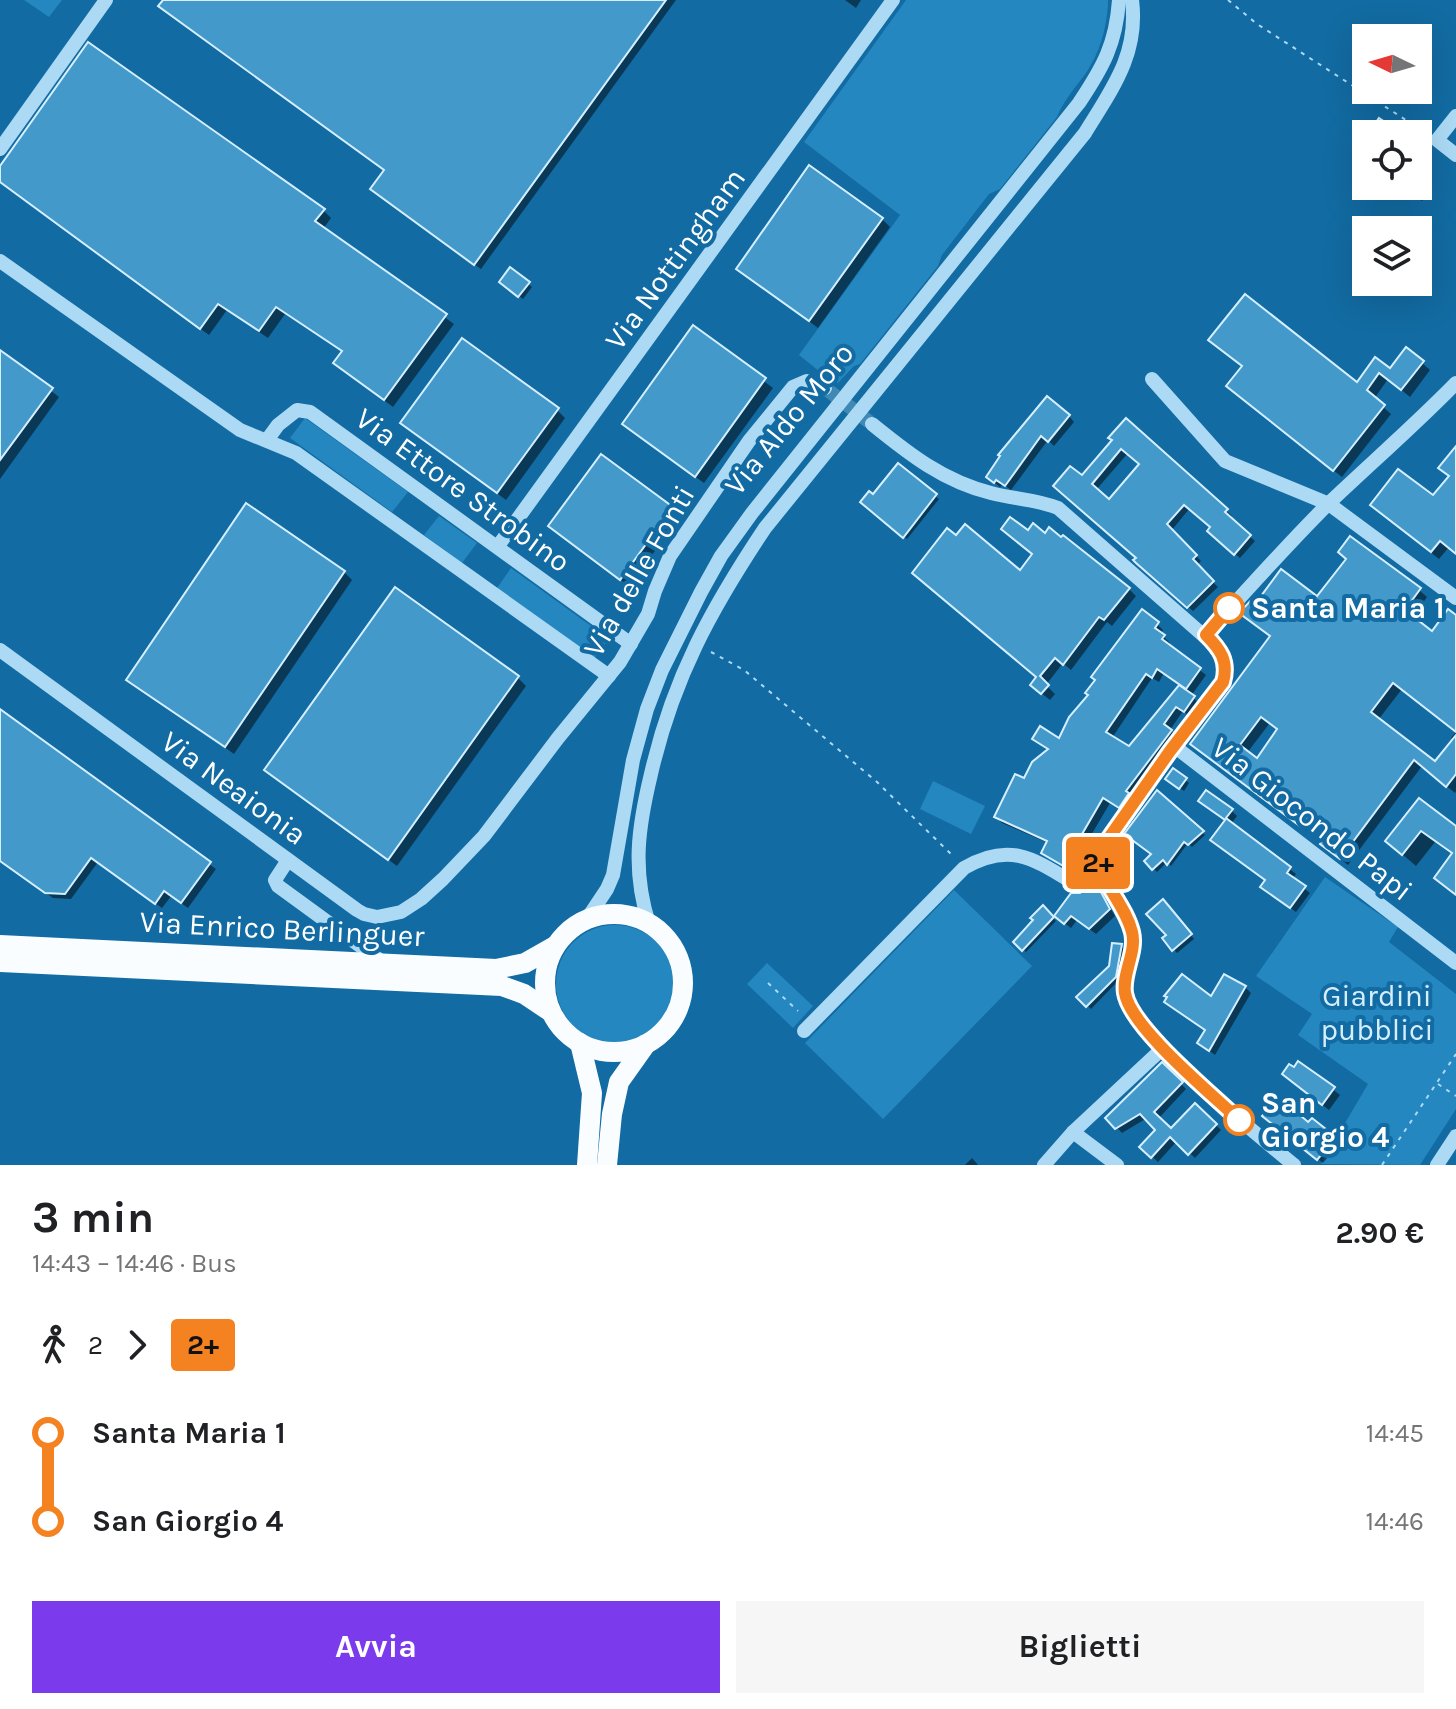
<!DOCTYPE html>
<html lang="it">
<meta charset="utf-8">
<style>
body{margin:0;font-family:Karla,sans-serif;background:#f6f6f6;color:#202124;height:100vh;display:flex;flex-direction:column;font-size:30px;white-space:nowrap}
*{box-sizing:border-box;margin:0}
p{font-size:26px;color:#757577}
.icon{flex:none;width:44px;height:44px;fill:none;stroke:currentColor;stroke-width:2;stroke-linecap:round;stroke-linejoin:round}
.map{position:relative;height:1165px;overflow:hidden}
.panel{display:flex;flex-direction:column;background:#fff;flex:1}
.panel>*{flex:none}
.badge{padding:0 16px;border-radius:6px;font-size:28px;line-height:52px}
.needle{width:52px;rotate:275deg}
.fabs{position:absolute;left:1352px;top:24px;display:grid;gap:16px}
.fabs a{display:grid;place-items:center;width:80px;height:80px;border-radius:0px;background:#fff;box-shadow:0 8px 32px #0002;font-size:40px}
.map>.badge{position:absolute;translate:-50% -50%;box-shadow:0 0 0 4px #fff}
.legs{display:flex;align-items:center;gap:12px;height:88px;padding:0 32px;font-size:26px}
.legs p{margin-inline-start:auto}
.head{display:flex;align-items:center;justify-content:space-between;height:136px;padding:0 32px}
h1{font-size:44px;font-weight:700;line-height:60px}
.button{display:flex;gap:16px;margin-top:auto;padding:16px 32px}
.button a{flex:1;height:92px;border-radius:0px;background:#7c3aed;color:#fff;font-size:32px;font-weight:700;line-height:92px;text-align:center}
.button a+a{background:#f6f6f6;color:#202124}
ul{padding:0 32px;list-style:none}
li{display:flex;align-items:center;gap:28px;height:88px;font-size:30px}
li i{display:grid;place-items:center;width:12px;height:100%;margin:0 10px;background:currentColor}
li i::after{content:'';width:20px;height:20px;margin:-10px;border:6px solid;border-radius:50%;background:#fff}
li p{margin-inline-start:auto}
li:first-child i{background:linear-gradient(#0000 50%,currentColor 0)}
li:last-child i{background:linear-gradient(currentColor 50%,#0000 0)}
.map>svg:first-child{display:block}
.green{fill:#2587c0}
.shadow{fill:#0007;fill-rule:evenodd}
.building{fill:#4499cb;stroke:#d5effe;stroke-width:2;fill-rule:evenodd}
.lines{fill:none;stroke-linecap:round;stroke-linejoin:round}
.minor-tunnel{stroke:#4189b5;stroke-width:14;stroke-dasharray:14 7;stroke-linecap:butt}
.path{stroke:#acdaf5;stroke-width:2;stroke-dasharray:4 6;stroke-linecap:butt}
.minor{stroke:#acdaf5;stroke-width:14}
.major{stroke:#fafdff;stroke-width:20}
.line-1-casing{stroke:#fff;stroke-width:18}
.line-1{stroke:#f58220;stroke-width:12}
.stop-1-dot{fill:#fff;stroke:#f58220;stroke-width:4}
.labels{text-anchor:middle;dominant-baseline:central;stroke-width:8;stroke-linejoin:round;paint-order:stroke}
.street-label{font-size:30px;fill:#fff;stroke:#126ba2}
.stop-label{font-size:30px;font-weight:bold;fill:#fff;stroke:#126ba2;text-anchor:start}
.park-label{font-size:30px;fill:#d5effe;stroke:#126ba2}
</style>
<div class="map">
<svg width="1456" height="1165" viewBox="0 0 1456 1165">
<rect width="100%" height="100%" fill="#126ba2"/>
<g class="green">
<polygon points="24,0 62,0 49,17"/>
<path d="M906 0H1108V5C1106 30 1100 52 1086 73 1075 88 1064 100 1057 117L1000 189 989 194 942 255 938 266 860 364 854 366 838 383H834L799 355 900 215 804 142Z"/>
<polygon points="305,418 408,492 392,512 290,438"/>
<polygon points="439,516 477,543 462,563 424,535"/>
<polygon points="511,568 609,639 594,659 497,588"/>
<polygon points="933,781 985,806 971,834 920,809"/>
<polygon points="1325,877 1398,927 1389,942 1456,994 1456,1109 1420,1165 1321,1164 1368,1084 1298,1035 1312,1014 1256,976"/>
<polygon points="954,890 1032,966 883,1119 805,1043"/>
<circle cx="615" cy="984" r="59"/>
<polygon points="767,963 813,1006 793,1028 747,984"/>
</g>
<g class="shadow">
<polygon points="166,0 676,0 481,269 378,195 385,171"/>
<polygon points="845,0 861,0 856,8"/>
<polygon points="1418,139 1429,148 1418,164"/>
<polygon points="1418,169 1424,175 1418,185"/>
<polygon points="0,170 323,210 331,218 323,229 454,324 393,407 335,363 343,352 285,314 268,338 227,310 209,335 3,185 0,182"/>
<polygon points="1401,186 1417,186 1427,194 1422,201"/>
<polygon points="882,219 890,227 818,328 738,268"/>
<polygon points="510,270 532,287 523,299 505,285"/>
<polygon points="694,328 773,388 704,483 633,432"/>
<polygon points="0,352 59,397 0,479"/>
<polygon points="1376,359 1390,370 1422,363 1430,370 1410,397 1388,379 1374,399 1391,414 1342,477 1236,394 1357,385"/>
<polygon points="557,410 565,418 506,500 403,423"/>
<polygon points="1069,416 1074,422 1054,446 1048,440 1011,490 1003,484 1000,487 994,482 1003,457"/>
<path d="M1126 420 1227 511 1232 516 1229 519 1255 541 1240 558 1214 536 1212 528 1190 508 1171 531 1201 561 1196 566 1218 587 1193 611 1144 568 1082 478 1114 440ZM1128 453 1141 464 1110 502 1096 490Z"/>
<polygon points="1456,449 1456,553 1449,547 1439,559 1380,512 1433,498 1451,477"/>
<polygon points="898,466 939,499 907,539 866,505"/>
<polygon points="672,509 680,517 629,586 550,526"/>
<polygon points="344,572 352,580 234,754 129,680"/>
<polygon points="1020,572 1129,589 1136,596 1112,626 1107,622 1071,670 1063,663 1046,685 1055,694 1050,700 1040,692"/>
<path d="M1419 590 1427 597 1412 618 1433 634 1456 618V731L1402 689 1378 720 1435 764 1454 740 1451 738 1456 732V791L1455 793 1422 766 1348 865 1330 851 1331 832 1318 822 1310 833 1193 744 1272 638 1258 603ZM1269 724 1278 730 1257 760 1247 753Z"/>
<path d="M1157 624 1163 630 1161 634 1170 643 1168 646 1206 675 1191 696 1200 704 1191 717 1183 711 1170 730 1177 737 1126 813 1110 803 1080 854 1089 862 1079 875 1043 853 1048 843 1002 823 996 817ZM1164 673 1181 685 1130 749 1112 738 1152 678 1159 682Z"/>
<polygon points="518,678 526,686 397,866 266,770"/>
<polygon points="0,712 216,869 188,908 171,896 162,908 98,862 71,899 53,898 0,860"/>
<polygon points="1185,780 1189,783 1184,791 1171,782"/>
<polygon points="1157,792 1205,835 1192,847 1188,843 1171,866 1167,862 1157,872 1147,861 1153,855"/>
<polygon points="1419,800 1456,829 1456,896 1436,878 1453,855 1435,842 1416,866 1387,841"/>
<polygon points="1206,806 1232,811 1237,816 1231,824 1296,874 1292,879 1310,893 1296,912 1268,892 1267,881 1226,821"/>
<polygon points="1093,880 1115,916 1096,934 1077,920 1071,928 1063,922"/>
<polygon points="1166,905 1194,939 1177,953 1165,939 1169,935"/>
<polygon points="1043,908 1056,921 1026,952 1016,942 1036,920"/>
<polygon points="1121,946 1125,950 1119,980 1091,1009 1079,997 1111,967"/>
<polygon points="1245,987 1251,993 1215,1055 1199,1043 1207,1031 1166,1002 1212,999"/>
<polygon points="1299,1063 1340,1095 1329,1110 1287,1077"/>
<polygon points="1162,1065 1186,1089 1158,1119 1171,1131 1195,1106 1221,1130 1195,1158 1177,1141 1158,1162 1142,1147 1157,1130 1147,1118 1122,1133 1108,1118"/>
<polygon points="1269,1120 1309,1125 1312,1120 1339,1144 1323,1163"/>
<polygon points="972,1158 978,1165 965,1165"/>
</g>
<g class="building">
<polygon points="163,0 666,0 474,265 370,189 384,170 158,6"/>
<polygon points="88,42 325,209 315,221 447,314 384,400 333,363 342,351 276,307 259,331 218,304 200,329 0,182 0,166"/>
<polygon points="1379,118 1403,134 1368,134"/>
<polygon points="809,165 883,218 809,321 736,269"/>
<polygon points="510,267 530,282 518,297 499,282"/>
<polygon points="1245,294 1357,382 1375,357 1390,368 1406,347 1424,361 1401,390 1379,373 1367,390 1385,405 1333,471 1226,386 1242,366 1208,340"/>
<polygon points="693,325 766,378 695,477 622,424"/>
<polygon points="462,338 559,408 497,493 400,423"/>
<polygon points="0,350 53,388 0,460"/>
<polygon points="1047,396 1070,415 1048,442 1041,436 1005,486 996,480 994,483 986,477 1000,456 998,455"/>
<path d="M1126 418 1228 509 1225 512 1251 535 1234 555 1207 531 1210 527 1184 505 1167 524 1197 555 1193 559 1214 581 1187 608 1136 563 1133 560 1136 558 1053 486 1070 466 1082 475 1112 440 1108 438ZM1121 449 1139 464 1109 499 1092 484Z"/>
<polygon points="1456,446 1456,554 1440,541 1431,552 1370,505 1398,469 1433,495 1449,476 1438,468"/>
<polygon points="601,454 673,507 620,580 548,526"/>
<polygon points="898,463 937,494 903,538 860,502 869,491 873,494"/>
<polygon points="246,503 345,571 225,747 126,680"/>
<polygon points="1010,517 1028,530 1033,523 1045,533 1049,527 1061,537 1063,535 1130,588 1104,620 1099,617 1063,665 1055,658 1040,676 1049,685 1041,694 1030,685 1036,677 912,573 947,528 956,535 965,524 1020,570 1032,554 1001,529"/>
<path d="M1350 536 1421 588 1405 610 1432 631 1448 609 1456 615V732L1393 683 1371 712 1435 761 1456 735V774L1446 787 1414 760 1340 859 1320 844 1329 831 1310 816 1301 827 1190 744 1270 636 1239 613 1254 597 1258 600 1281 569 1317 596 1346 559 1338 552ZM1261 717 1277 729 1257 758 1240 745Z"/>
<polygon points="395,587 519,676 388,860 264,770"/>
<polygon points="1142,609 1159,622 1155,628 1165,635 1162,639 1201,668 1186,689 1157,669 1152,678 1146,674 1106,732 1129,746 1179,685 1195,696 1184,712 1176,707 1164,724 1172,730 1126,791 1129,793 1119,808 1103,798 1074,848 1085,855 1072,871 1041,853 1047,841 994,817 1015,774 1024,778 1032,762 1048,749 1032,739 1040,726 1059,738 1069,717 1088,695 1085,693 1095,680 1091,677"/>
<polygon points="0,709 211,862 181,903 164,891 155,904 91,858 65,894 45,893 0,861"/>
<polygon points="1173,768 1187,778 1179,789 1165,779"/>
<polygon points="1157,790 1204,831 1188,845 1184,842 1167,865 1163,860 1152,870 1144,861 1151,854 1124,834"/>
<polygon points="1206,790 1233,809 1226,818 1291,867 1287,873 1306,886 1290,908 1260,887 1265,880 1210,840 1225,820 1198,801"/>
<polygon points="1419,798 1456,826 1456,895 1434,878 1452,853 1421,831 1402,855 1385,841"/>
<polygon points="1093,877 1110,909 1089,929 1071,916 1064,924 1054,916 1071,893 1080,893"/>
<polygon points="1163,899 1192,934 1172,951 1162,938 1166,935 1146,914"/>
<polygon points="1043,905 1054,917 1022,951 1013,942 1033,920 1030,918"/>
<polygon points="1112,943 1122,944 1116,977 1086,1007 1076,997 1109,966"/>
<polygon points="1182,974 1211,996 1224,974 1246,986 1209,1051 1197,1043 1205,1030 1164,1002 1167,997 1164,996"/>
<polygon points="1298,1061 1335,1087 1322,1105 1282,1074 1289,1064 1294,1067"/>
<polygon points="1162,1062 1183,1082 1154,1112 1171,1128 1195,1103 1217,1124 1188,1155 1170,1137 1151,1158 1139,1147 1155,1130 1140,1114 1115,1129 1105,1118"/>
<polygon points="1278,1096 1308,1122 1312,1118 1336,1137 1317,1160 1262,1116"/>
</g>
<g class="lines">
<polyline class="minor-tunnel" points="825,388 872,424"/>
<g class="path">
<polyline points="1228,0 1257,24 1426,133"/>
<polyline points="711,652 744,670 877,782 954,857"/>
<polyline points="768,983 798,1011"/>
<polyline points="1438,1084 1456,1096"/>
<polyline points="1382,1165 1456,1054"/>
</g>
<g class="minor">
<polyline points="1456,116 1437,140 1456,155"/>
<polyline points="0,149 106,0"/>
<polyline points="0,261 240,430 296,453 609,676"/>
<polyline points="1152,379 1225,461 1329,504 1456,598"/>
<path d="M872 424C909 454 943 481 991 493 1013 499 1036 499 1058 508L1220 650 1225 663 1223 682 1097 855C1100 882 1124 905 1131 932 1137 954 1120 977 1126 998 1138 1039 1258 1135 1294 1165"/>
<polyline points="267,440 278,425 297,410 310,412 631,644"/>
<polyline points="498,546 893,0"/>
<path d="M1206 635C1246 591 1285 547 1327 505 1370 464 1415 425 1456 383"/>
<polyline points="0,650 357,910 364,914 377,917 401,912 421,899 443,879 484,836 558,738 620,662 648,614 655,591 670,556 749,441 793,387 807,381 825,388"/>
<polyline points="1174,746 1456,963"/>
<polyline points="288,860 275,880 278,886 385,964"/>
<path d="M587 919 607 889 613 875 633 760 647 709 662 670 701 592 721 556 752 513 1079 103C1103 67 1116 44 1119 0"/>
<path d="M649 924C632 870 638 828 651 774 673 678 711 609 765 528L1085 133C1112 89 1139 54 1132 0"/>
<path d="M804 1031 964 868C1010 841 1034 859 1075 884L1097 855"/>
<polyline points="1073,1132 1117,1165"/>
<polyline points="1044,1165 1073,1132 1163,1048"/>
<polyline points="1437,1165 1456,1136"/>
</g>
<g class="major">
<circle cx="614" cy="983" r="69"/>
<polyline points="0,945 496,969 525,963 555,946"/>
<polyline points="0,962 502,986 524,994 551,1012"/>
<polyline points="580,1043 592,1093 587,1165"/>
<polyline points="607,1165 612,1114 619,1082 646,1044"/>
</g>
</g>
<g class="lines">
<g class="line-1-casing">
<path id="line-1" d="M1229 608 1206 635C1220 649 1229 661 1223 682L1170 751 1097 855C1100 882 1125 904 1132 932 1137 952 1122 973 1125 993 1130 1027 1212 1094 1239 1120"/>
</g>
<use href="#line-1" class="line-1"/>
</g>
<g class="stop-1-dot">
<circle cx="1229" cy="608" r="14"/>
<circle cx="1239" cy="1120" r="14"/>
</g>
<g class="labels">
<g class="street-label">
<text transform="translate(675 259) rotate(-54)">Via Nottingham</text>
<text transform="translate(789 419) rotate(-51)">Via Aldo Moro</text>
<text transform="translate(463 490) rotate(36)">Via Ettore Strobino</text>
<text transform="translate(639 571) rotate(-60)">Via delle Fonti</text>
<text transform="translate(234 788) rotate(36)">Via Neaionia</text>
<text transform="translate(1312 819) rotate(38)">Via Giocondo Papi</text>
<text transform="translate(282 929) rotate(3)">Via Enrico Berlinguer</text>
</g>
<g class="stop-label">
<text x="1251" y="608">Santa Maria 1</text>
<text x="1261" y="1103">San<tspan x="1261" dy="34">Giorgio 4</tspan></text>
</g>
<g class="park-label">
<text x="1377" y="996">Giardini<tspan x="1377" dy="34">pubblici</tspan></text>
</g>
</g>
</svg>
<div class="fabs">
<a><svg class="needle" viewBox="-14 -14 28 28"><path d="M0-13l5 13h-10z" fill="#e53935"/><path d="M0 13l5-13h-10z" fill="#757577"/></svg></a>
<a><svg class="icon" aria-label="locate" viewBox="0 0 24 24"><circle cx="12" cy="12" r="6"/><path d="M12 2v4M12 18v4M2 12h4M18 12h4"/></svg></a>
<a><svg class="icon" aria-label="layers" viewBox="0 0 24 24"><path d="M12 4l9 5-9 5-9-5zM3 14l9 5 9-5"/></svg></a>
</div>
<b class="badge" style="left:1098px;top:863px;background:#f58220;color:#111">2+</b>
</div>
<section class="panel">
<div class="head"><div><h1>3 min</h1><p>14:43 – 14:46 · Bus</p></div><b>2.90 €</b></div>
<div class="legs"><svg class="icon" aria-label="walk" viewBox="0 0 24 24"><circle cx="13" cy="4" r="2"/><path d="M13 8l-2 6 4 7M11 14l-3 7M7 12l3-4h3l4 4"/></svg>2<svg class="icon" aria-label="forward" viewBox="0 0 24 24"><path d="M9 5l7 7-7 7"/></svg><b class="badge" style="background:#f58220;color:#111">2+</b></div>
<ul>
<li><i style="color:#f58220"></i><b>Santa Maria 1</b><p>14:45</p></li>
<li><i style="color:#f58220"></i><b>San Giorgio 4</b><p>14:46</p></li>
</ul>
<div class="button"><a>Avvia</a><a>Biglietti</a></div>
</section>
